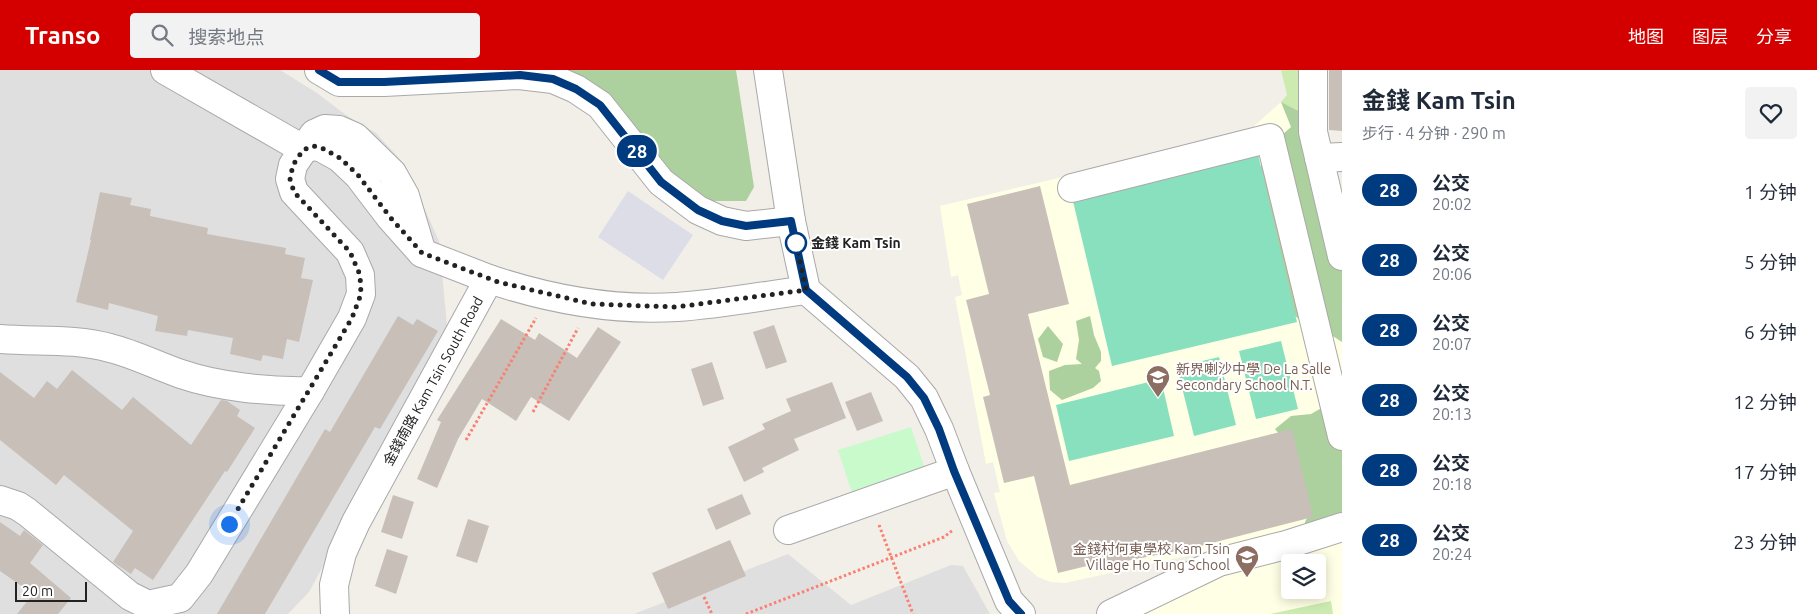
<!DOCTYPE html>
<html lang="zh">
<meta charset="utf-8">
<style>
body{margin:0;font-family:Ubuntu,"Noto Sans SC",sans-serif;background:#f2f2f3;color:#1f2937;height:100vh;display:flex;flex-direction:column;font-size:19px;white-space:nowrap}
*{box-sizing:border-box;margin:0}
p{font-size:16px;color:#747a83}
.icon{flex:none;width:28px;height:28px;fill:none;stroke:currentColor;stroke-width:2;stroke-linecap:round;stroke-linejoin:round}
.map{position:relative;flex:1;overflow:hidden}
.drawer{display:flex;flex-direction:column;background:#fff;width:475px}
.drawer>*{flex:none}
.badge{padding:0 10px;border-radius:16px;font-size:18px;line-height:32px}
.controls{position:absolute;left:1281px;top:484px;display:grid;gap:10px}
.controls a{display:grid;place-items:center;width:45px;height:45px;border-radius:5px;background:#fff;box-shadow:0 2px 12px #0003;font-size:25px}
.scale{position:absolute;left:15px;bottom:12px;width:72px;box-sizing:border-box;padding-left:5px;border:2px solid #222;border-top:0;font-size:14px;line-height:18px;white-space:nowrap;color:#222;-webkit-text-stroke:4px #fff;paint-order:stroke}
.you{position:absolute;width:25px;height:25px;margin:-12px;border:4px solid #fff;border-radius:50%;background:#1a73e8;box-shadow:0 0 0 8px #1a73e833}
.map>.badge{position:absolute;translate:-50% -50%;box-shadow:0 0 0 2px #fff}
.round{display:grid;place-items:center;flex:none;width:52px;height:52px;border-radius:5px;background:#f2f2f3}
.headline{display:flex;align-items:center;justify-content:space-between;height:85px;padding:0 20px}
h1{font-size:24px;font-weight:700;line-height:38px}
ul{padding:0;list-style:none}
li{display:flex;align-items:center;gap:15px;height:70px;padding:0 20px}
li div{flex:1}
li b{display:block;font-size:19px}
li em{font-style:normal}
li .badge{min-width:55px;font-weight:700;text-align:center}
header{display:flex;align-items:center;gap:30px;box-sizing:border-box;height:70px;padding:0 25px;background:#d40000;color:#fff}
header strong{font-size:24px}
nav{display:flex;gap:28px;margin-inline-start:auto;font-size:18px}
.search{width:350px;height:45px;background:#f2f2f3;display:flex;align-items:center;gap:12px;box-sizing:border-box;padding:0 18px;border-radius:5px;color:#747a83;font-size:19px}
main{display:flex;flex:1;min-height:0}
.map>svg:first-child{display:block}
.residential{fill:#e0dfdf}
.education{fill:#ffffe5;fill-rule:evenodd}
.grass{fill:#cdebb0}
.forest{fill:#add19e}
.park{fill:#c8facc}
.pitch{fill:#88e0be}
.plaza{fill:#dddde8}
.building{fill:#c7bfb8}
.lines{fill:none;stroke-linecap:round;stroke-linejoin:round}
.minor-casing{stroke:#a9a9a9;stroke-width:30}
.path{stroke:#fa8072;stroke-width:3;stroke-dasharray:2.5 2.5;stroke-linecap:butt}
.minor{stroke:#fff;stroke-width:28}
.line-casing{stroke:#fff;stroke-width:11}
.line{stroke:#003b80;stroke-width:8}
.walk{stroke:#222;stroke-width:5;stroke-dasharray:0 9}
.stop-dot{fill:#fff;stroke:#003b80;stroke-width:2.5}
.labels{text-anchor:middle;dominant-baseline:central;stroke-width:4;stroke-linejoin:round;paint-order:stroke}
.stop-label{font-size:14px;font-weight:bold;fill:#222;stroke:#fff;text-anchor:start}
.education-label{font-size:14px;fill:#785e54;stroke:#fff;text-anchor:start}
.street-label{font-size:14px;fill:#222;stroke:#fff}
</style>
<header>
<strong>Transo</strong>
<div class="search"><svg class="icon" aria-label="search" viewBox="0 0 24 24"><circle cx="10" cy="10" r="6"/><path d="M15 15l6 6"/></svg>搜索地点</div>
<nav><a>地图</a><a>图层</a><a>分享</a></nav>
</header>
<main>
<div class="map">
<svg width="1342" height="544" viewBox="0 0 1342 544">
<rect width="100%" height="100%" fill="#f2efe9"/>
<g class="residential">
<polygon points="0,0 280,0 317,23 346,45 376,63 405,95 439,171 448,266 309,522 288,544 0,544"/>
<polygon points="788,484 851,535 951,495 963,496 990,544 634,544"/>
</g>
<g class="education">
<polygon points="1281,32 1297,68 1342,263 1342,443 1318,457 1065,513 1051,512 1038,507 1019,491 1007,471 994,423 1000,422 993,392 986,394 955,227 962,225 958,205 951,207 940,136 1101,98 1253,57"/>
<path d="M1342 469V544H1125L1186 515ZM1290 492H1318V520H1290Z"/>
</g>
<g class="grass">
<polygon points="1281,0 1303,0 1303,44 1281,32 1287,25"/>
<polygon points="1331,531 1333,544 1270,544"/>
</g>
<g class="forest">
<polygon points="566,0 736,0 754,117 746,131 702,131"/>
<polygon points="1281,32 1306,45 1342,144 1342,272 1325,261 1310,259 1284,236 1258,115 1263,82 1291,57"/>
<polygon points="1090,246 1094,265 1101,282 1101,291 1095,298 1099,301 1101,311 1093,318 1062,330 1050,320 1049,301 1065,295 1082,294 1076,289 1079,270 1076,251"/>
<polygon points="1048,256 1063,274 1057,292 1043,287 1038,269"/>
<polygon points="1342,331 1342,443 1318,457 1305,459 1305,452 1309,444 1288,375 1275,359 1291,346 1311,344 1330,333"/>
</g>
<polygon class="park" points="911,357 926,402 853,426 838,380"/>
<g class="pitch">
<polygon points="1258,84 1297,252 1112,296 1072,127"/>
<polygon points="1281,271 1298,339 1256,349 1239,281"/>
<polygon points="1219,287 1236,355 1194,366 1177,297"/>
<polygon points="1161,309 1174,366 1069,391 1056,335"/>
</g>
<polygon class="plaza" points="628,121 693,165 663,210 598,167"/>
<g class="building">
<polygon points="1329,0 1342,0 1342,61 1329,60"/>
<polygon points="1040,116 1069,234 1028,244 1070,415 1292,359 1313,447 1177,482 1177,481 1096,497 1095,494 1058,503 1034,406 1004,413 983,327 990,325 966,230 989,224 967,134"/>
<polygon points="100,122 132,128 130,135 151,139 150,146 208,158 207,164 286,178 285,184 305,188 301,208 313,210 299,272 287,269 283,289 263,285 261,291 230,284 233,268 188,260 187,266 155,261 158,246 109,233 108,240 76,232 91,170 90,170"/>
<polygon points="398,246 413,255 417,249 438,261 380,359 375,357 265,544 217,544 325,359 330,362"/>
<polygon points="501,249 535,270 539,263 577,288 598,257 621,272 569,351 531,327 516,351 482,329 458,369 437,418 417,409 441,352 437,350"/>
<polygon points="774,255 787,292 766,299 753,262"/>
<polygon points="712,292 724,329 703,336 691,299"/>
<polygon points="72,300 122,340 133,327 191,375 221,330 227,331 240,340 237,346 255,358 227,402 225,401 153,510 135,498 131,504 113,492 133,461 64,405 56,415 0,370 0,302 34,328 47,311 57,319"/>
<polygon points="832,312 846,348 794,369 799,380 762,398 764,402 744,412 728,377 765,359 762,354 791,341 786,329"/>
<polygon points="871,322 883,351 857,361 845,332"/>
<polygon points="742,424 751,444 716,460 707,439"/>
<polygon points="393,425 414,432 402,469 381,462"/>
<polygon points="468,449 489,456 477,493 456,486"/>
<polygon points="0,452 20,466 24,460 43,475 30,493 71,528 58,544 17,544 33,524 0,501"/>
<polygon points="730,470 746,506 668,539 652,503"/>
<polygon points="387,479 408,486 396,524 375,516"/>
</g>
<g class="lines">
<g class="minor-casing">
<g id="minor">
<polyline points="165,0 303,79 314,76 322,78 340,88 358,105 390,147 422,183 489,209"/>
<polyline points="319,0 339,12 384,12 519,5 553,9 576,19 600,35 661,112 698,140 722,151 746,156 791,151"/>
<polyline points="768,0 791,151 806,220 907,307 924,328 939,359 955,401 1009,531 1021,544"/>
<polyline points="1313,0 1313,62 1342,186"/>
<polyline points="1319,88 1342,87"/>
<polyline points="1072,118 1270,68 1342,366"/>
<path d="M0 269C37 272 74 268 110 278 134 284 158 296 181 304 219 317 270 322 310 321"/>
<polyline points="0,430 18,436 27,442 130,526 148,535 180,528 199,504 310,321 352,248 361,224 360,205 350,182 294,122 290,109 293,95 314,64 325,59 339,60 355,67 392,103 405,126 422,183"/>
<polyline points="788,460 955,401"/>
<path d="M335 544 334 515 342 483 356 452 489 209C549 229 614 241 677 237 720 234 763 226 806 220"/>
<polyline points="1111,544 1219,492 1286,475 1342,457"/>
</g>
</g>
<g class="path">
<polyline points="533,342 578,258"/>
<polyline points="466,370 536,248"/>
<polyline points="879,455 913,544"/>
<polyline points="704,527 712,544"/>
<polyline points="746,544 944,467 953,460"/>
</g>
<use href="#minor" class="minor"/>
</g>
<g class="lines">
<g class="line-casing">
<polyline id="line" points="319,0 339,12 384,12 501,6 520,5 553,9 576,19 600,35 661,112 698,140 722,151 746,156 791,151 806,220 907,307 924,328 939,359 954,401 1009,531 1021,544"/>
</g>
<use href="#line" class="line"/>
<polyline class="walk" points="229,454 352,248 361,224 360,205 350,182 294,122 290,109 293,95 303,80 314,76 322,78 340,88 358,105 390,147 422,183 498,212 592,234 676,237 806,220 795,168 796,173"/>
</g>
<defs>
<g id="school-pin" transform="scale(1.25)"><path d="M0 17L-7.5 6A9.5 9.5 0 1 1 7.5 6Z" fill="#8d6e63" stroke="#fff"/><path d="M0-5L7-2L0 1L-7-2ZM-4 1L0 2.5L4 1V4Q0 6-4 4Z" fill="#fff"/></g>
</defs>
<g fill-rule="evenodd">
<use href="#school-pin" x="1158" y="307"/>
<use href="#school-pin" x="1247" y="487"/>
</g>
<circle class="stop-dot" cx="796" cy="173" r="10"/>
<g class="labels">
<g class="stop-label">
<text x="811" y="173">金錢 Kam Tsin</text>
</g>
<g class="education-label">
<text x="1176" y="299">新界喇沙中學 De La Salle<tspan x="1176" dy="16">Secondary School N.T.</tspan></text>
<text x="1230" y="479" text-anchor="end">金錢村何東學校 Kam Tsin<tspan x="1230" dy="16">Village Ho Tung School</tspan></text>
</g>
<g class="street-label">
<text transform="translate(433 311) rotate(-61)">金錢南路 Kam Tsin South Road</text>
</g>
</g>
</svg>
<div class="controls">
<a><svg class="icon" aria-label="layers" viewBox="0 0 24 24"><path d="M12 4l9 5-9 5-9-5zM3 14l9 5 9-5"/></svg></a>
</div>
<div class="scale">20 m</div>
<div class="you" style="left:229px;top:454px"></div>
<b class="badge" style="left:637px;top:81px;background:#003b80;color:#fff">28</b>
</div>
<section class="drawer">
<div class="headline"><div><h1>金錢 Kam Tsin</h1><p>步行 · 4 分钟 · 290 m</p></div><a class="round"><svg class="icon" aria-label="heart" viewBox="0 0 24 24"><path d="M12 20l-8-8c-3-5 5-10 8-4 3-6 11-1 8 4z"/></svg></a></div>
<ul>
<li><span class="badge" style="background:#003b80;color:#fff">28</span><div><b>公交</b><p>20:02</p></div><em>1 分钟</em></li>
<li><span class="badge" style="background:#003b80;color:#fff">28</span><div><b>公交</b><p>20:06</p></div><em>5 分钟</em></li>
<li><span class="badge" style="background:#003b80;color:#fff">28</span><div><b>公交</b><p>20:07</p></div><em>6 分钟</em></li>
<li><span class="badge" style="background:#003b80;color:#fff">28</span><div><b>公交</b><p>20:13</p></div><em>12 分钟</em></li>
<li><span class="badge" style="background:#003b80;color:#fff">28</span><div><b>公交</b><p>20:18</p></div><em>17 分钟</em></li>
<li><span class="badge" style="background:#003b80;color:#fff">28</span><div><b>公交</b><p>20:24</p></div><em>23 分钟</em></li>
</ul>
</section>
</main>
